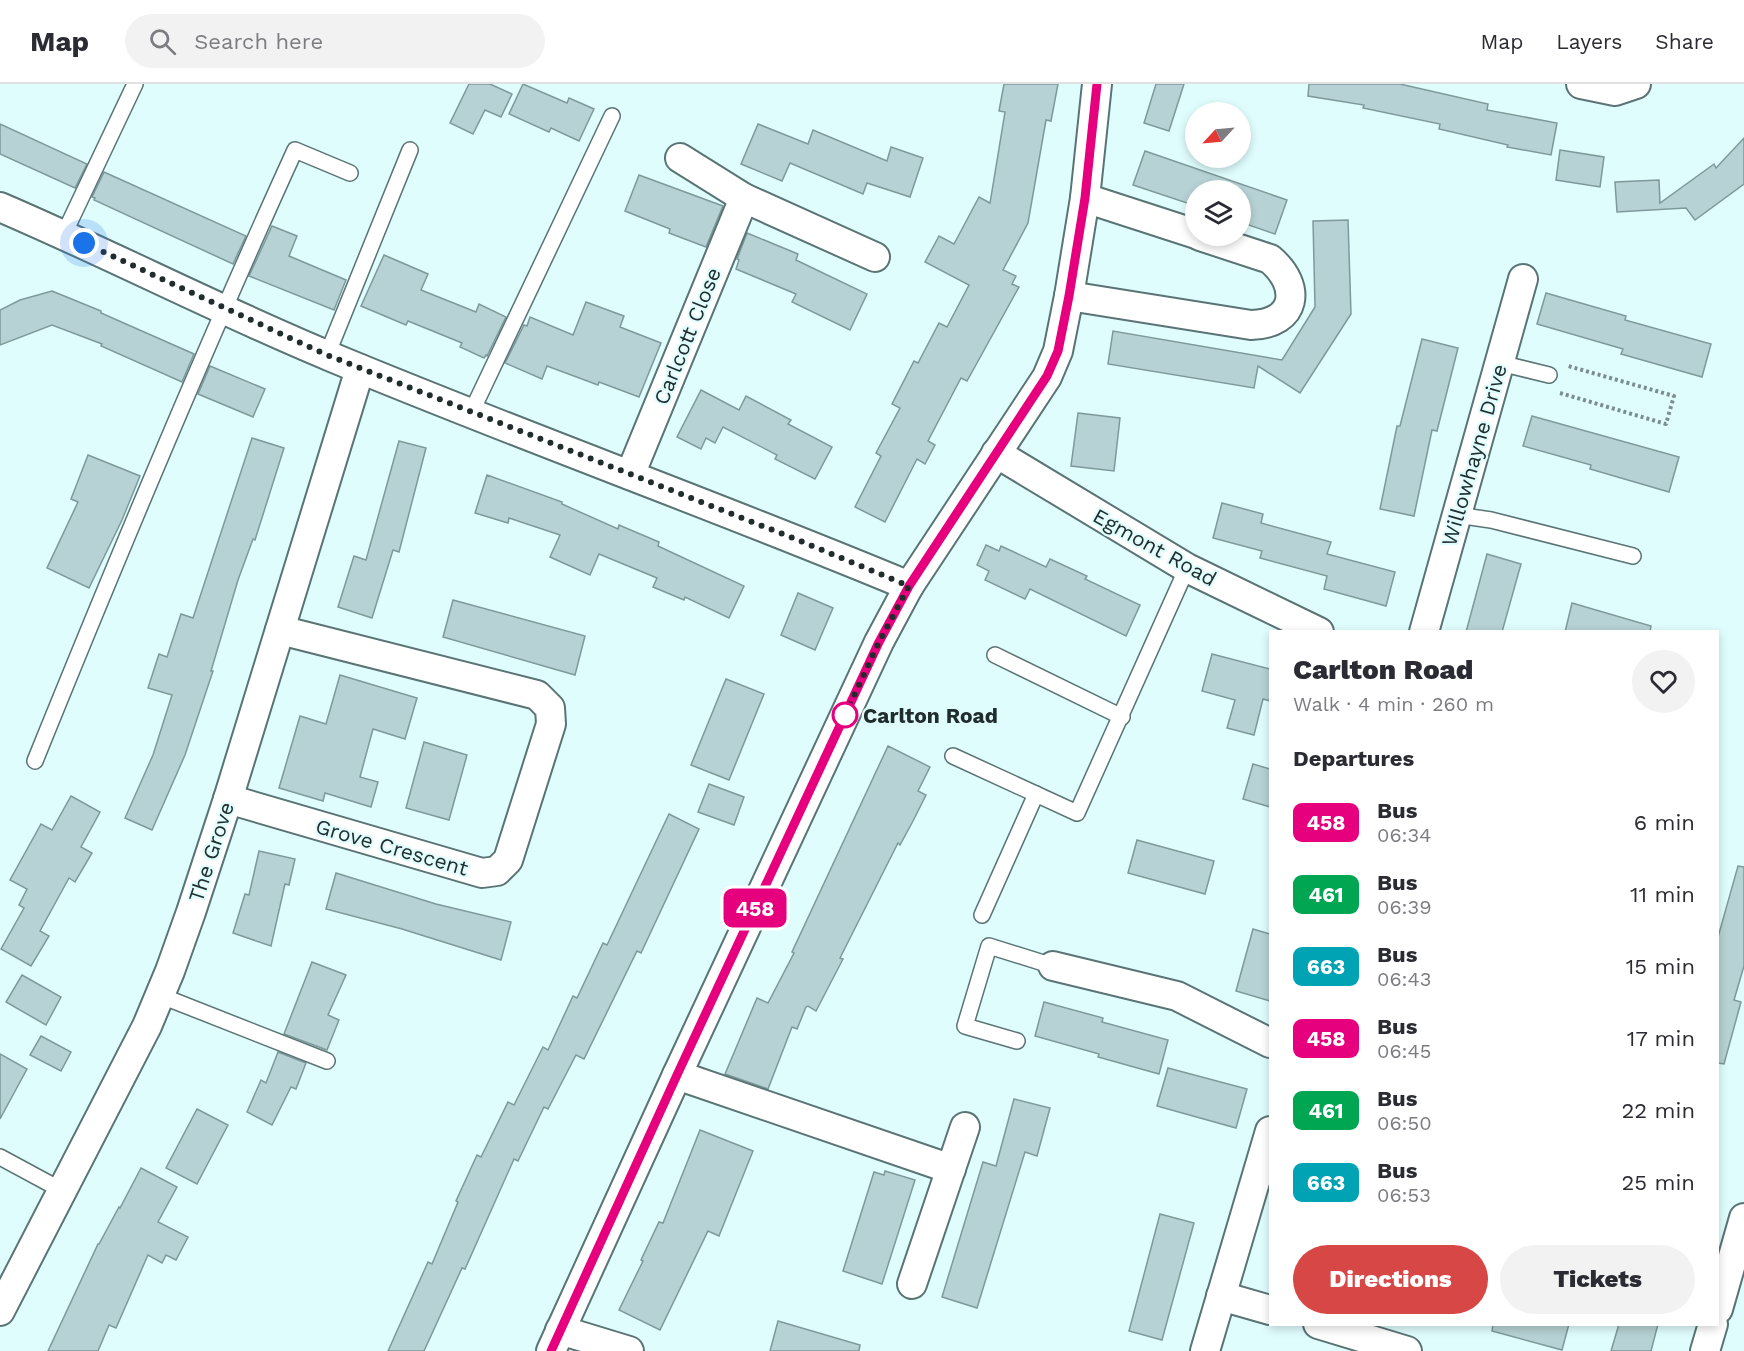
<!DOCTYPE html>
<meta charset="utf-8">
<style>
body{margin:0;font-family:"Work Sans",sans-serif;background:#f2f2f3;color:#2b2b33;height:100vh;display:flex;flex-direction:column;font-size:22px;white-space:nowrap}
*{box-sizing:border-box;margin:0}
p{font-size:20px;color:#7c7c81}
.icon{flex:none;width:33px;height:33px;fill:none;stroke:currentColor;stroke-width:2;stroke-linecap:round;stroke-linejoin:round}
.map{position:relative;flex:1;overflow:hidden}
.details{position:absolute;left:1269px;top:546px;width:450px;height:696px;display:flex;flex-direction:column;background:#fff;border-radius:0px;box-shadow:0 3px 9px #0003}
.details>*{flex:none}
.badge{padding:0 12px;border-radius:9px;font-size:21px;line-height:39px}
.needle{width:39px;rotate:244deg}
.buttons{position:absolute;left:1185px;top:18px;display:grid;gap:12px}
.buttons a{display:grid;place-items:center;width:66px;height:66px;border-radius:50%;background:#fff;box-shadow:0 3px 9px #0003;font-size:30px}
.you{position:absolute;width:30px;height:30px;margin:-15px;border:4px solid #fff;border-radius:50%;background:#1a73e8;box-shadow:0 0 0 9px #1a73e833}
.map>.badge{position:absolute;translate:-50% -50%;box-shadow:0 0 0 3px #fff}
h2{padding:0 24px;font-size:22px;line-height:54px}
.round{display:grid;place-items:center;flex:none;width:63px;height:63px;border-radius:32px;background:#f2f2f3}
.headline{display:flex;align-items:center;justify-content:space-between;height:102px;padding:0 24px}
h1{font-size:28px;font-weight:800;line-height:45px}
.primary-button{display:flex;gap:12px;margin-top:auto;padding:12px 24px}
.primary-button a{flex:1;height:69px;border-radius:36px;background:#d64746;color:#fff;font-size:24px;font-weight:800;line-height:69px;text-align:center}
.primary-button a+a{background:#f2f2f3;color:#2b2b33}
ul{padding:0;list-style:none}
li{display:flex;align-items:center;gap:18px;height:72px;padding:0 24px}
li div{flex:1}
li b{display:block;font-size:22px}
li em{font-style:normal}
li .badge{min-width:66px;font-weight:700;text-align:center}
header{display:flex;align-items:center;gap:36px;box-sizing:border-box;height:84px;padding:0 30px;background:#fff;border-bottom:2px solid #e1e1e2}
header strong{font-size:28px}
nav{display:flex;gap:33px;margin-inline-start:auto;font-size:21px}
.search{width:420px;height:54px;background:#f2f2f3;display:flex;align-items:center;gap:15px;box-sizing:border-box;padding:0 21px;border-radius:33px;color:#7c7c81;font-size:22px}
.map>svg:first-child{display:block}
.building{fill:#b6d2d4;stroke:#7e999a;stroke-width:1.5}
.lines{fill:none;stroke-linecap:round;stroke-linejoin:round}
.service-casing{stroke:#5a7475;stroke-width:18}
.minor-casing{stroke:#5a7475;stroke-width:32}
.path{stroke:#7b8e8f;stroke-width:4;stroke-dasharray:3 3;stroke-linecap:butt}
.service{stroke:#fff;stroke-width:15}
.minor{stroke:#fff;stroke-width:28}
.line-casing{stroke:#fff;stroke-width:14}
.line{stroke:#e6007e;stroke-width:9}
.walk{stroke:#212c2d;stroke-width:6;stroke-dasharray:0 10.8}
.stop-dot{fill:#fff;stroke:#e6007e;stroke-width:3}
.labels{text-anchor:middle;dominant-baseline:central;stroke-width:4.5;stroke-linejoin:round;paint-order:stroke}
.street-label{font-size:21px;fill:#212c2d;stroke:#e0fdfe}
.stop-label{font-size:21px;font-weight:bold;fill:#212c2d;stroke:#e0fdfe;text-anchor:start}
</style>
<header>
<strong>Map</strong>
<div class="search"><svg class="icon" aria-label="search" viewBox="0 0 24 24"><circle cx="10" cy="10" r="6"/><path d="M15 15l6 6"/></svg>Search here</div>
<nav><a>Map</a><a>Layers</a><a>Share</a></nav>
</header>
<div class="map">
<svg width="1744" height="1267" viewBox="0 0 1744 1267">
<rect width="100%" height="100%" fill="#e0fdfe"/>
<g class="building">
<polygon points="469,0 490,0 512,10 501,33 485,26 473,50 450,39"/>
<polygon points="523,0 567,19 569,14 594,25 579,57 551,44 549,48 509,30"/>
<polygon points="1004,0 1058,0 1051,37 1046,36 1028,139 1003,186 1016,192 1012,200 1019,203 967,297 961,294 928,357 935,361 925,380 917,375 885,438 855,423 881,372 876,369 900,324 892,320 914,277 918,279 939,239 947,243 969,201 925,178 939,152 954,160 979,113 990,119 1005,28 999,27"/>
<polygon points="1156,0 1184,0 1169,47 1144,39"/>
<polygon points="1309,0 1400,0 1488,20 1487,26 1557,39 1551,71 1507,63 1508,61 1439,45 1440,40 1363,24 1364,21 1308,12"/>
<polygon points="0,40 87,80 75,104 0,70"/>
<polygon points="758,40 808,60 813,46 887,77 891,63 923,74 910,113 867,99 863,110 790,79 782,97 741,80"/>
<polygon points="1744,54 1744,100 1695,136 1686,124 1617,128 1615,98 1659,96 1660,119 1714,80 1716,84"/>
<polygon points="1560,66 1604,73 1600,103 1556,96"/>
<polygon points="1145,67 1287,116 1275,150 1240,138 1240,106 1196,106 1196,122 1133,101"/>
<polygon points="104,88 246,152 233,180 94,116 95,114 92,113"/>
<polygon points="639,91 723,122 706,163 669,149 670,145 625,127"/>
<polygon points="1348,136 1351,230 1300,309 1258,282 1254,304 1108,280 1113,247 1282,276 1315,223 1313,137"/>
<polygon points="272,142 297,152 289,172 346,196 334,226 249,192"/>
<polygon points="747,149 798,170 796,176 867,210 850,246 792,218 796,210 736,185 739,176 737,175"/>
<polygon points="384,171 428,190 421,206 476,228 479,220 506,233 487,272 486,271 484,274 460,263 462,259 408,237 406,241 361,222"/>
<polygon points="52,207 101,227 101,229 194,270 182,298 101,262 102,260 52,241 0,261 0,226 20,216"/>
<polygon points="1546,209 1626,232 1625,236 1711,260 1702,293 1621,270 1623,265 1537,240"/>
<polygon points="586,218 624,232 620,243 661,259 639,313 599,298 598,301 547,282 542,295 505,279 524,241 527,242 530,233 573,251"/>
<polygon points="1422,255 1458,264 1437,347 1432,346 1414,432 1380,425 1397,342 1400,342"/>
<polygon points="210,282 265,305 253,333 198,310"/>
<polygon points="701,306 739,326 746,312 791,336 788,340 832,363 815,395 775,375 777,371 723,343 715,359 706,354 701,365 677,353"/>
<polygon points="1078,329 1120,334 1114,387 1071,382"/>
<polygon points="1532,332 1679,373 1669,408 1590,385 1591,381 1523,362"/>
<polygon points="252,354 284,364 255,456 253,455 238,496 211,587 213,587 185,671 152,746 125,734 153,671 172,611 148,604 159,570 167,573 181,530 193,534"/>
<polygon points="399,357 426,364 399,468 393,466 372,534 338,523 354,472 366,476"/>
<polygon points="88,371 140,392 122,436 89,504 47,484 78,418 71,415"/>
<polygon points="487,391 562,418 562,420 618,445 619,441 659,458 658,462 744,502 729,534 685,513 684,516 653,503 657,494 599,470 590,491 550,473 560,451 509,434 508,439 475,429"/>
<polygon points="1222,419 1263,430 1261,439 1331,458 1327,470 1395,488 1386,522 1324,505 1327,492 1260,474 1262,467 1213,454"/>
<polygon points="986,461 999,467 1001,462 1046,483 1050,475 1087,492 1085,495 1140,521 1126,552 1030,505 1025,515 985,496 989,487 977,481"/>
<polygon points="1487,470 1521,480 1502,548 1466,548"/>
<polygon points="798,509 833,524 815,566 781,551"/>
<polygon points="453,516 585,552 575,591 443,553"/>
<polygon points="1572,519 1651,542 1650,548 1565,548"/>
<polygon points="1212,570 1270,585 1270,617 1263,615 1254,651 1227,644 1235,616 1202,607"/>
<polygon points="340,591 417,614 405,655 373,645 360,693 378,698 371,723 325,709 323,717 279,704 300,632 326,640"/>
<polygon points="726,595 764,610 729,696 691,681"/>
<polygon points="424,658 467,671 449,736 406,724"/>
<polygon points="888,662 930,683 918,707 926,711 913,737 900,761 898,759 840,874 843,875 816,927 808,922 806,923 797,945 792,943 768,1005 725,990 757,914 768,919 794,869 792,868"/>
<polygon points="1253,680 1270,685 1270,723 1243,715"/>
<polygon points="709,700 744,713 734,741 698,728"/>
<polygon points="71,712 100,728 81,763 92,769 75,798 69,794 40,847 49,852 31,882 1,865 24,824 19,821 27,805 10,796 41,740 52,746"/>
<polygon points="669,730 699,745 641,869 637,867 584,975 576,971 548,1025 544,1023 518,1077 514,1075 465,1185 462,1184 424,1267 388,1267 428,1178 432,1180 458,1118 456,1117 477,1071 481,1073 508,1018 514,1021 543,963 548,966 573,912 577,914 603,859 607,861"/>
<polygon points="1137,756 1214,777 1205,810 1128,789"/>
<polygon points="259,767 295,775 289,801 285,800 271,862 233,849 245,810 249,811"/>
<polygon points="1738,782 1744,783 1744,882 1734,916 1741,918 1724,980 1718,979 1718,853"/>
<polygon points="336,789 436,820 511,838 501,876 402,845 326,825"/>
<polygon points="1253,845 1270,850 1270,917 1236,907"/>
<polygon points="312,878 346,891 328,931 339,936 327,966 284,950"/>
<polygon points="22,891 61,913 46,941 6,918"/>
<polygon points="1044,918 1103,934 1102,938 1168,956 1159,990 1098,973 1099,970 1035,952"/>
<polygon points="41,952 71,968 61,987 30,971"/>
<polygon points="278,968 306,979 296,1005 291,1003 272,1041 247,1028 261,996 266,999"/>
<polygon points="0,970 27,985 0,1035"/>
<polygon points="1168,984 1247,1005 1236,1044 1157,1022"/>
<polygon points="1014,1015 1050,1024 1037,1072 1025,1068 977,1224 942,1213 983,1078 996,1082"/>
<polygon points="197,1025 228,1041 197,1100 166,1084"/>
<polygon points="700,1046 753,1067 719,1152 708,1147 660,1246 619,1226 643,1177 641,1176 659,1138 663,1139"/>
<polygon points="141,1084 177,1103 158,1138 188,1153 176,1176 166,1171 162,1179 148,1171 116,1244 109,1241 98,1267 48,1267 98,1160 99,1160 119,1123 120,1124"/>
<polygon points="885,1087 915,1096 882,1200 843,1187 874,1088 884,1091"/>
<polygon points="1160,1130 1194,1139 1162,1256 1129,1247"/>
<polygon points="778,1237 860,1261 859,1267 770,1267"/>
<polygon points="1493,1240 1569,1240 1562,1266 1492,1247"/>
<polygon points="1619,1240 1658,1240 1651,1267 1611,1267"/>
</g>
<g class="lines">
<g class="service-casing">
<g id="service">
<polyline points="64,150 135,0"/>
<polyline points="327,271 410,66"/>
<polyline points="1500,279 1549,291"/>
<polyline points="471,329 612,32"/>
<polyline points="1457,431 1491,436 1633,472"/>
<polyline points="995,571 1122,633"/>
<polyline points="953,672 1077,729 1187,484"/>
<path d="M35 677C118 472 203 268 295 66L350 89"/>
<polyline points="982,831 1036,710"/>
<polyline points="159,911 327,977"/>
<polyline points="1017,957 965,942 989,862 1053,882"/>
<polyline points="0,1073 63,1107"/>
</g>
</g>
<g class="minor-casing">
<g id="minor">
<polyline points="1581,0 1615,7 1636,0"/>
<polyline points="680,74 744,114 875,173"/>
<polyline points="1085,114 1196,150"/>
<path d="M0 123C110 170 218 226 329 272 521 352 717 422 909 502"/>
<path d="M1069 212 1251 241C1297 240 1302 202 1270 175L1200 152"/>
<polyline points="996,369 1187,484 1319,548"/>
<polyline points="630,391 744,114"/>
<polyline points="1424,548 1523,195"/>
<polyline points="228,715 482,789 497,787 508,776 551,640 550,624 537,611 280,546"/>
<polyline points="1053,882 1177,912 1270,959"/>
<polyline points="677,991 951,1085"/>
<polyline points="912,1200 965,1043"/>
<polyline points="1221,1212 1270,1226"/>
<polyline points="1718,1225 1744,1134"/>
<polyline points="0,1227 147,942 170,887 191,828 228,715 360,285"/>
<polyline points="1318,1240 1407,1267"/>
<polyline points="560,1246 629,1267"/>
<polyline points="551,1267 677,991 879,558 909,502 1047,293 1058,267 1069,212 1085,114 1097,0"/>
<polyline points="1205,1267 1270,1047"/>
<polyline points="1705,1267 1713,1240"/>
</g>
</g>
<polyline class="path" points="1560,309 1666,340 1674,312 1568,282"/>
<use href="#service" class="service"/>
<use href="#minor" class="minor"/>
</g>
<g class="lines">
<g class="line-casing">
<polyline id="line" points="551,1267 677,991 879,558 909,502 1047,292 1058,267 1069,212 1085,114 1097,0"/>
</g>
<use href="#line" class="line"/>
<polyline class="walk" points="84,159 327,271 793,454 909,502 879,558 845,631"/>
</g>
<circle class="stop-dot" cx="845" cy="631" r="12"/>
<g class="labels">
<g class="street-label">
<text transform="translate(687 252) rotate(-68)">Carlcott Close</text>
<text transform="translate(1474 371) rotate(-74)">Willowhayne Drive</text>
<text transform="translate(1155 463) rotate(29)">Egmont Road</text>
<text transform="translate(392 763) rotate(16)">Grove Crescent</text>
<text transform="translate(211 768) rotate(-72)">The Grove</text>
</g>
<g class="stop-label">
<text x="863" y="631">Carlton Road</text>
</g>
</g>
</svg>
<div class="buttons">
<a><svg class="needle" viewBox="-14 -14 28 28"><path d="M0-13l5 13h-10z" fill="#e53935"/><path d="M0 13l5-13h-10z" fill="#7c7c81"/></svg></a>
<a><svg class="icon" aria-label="layers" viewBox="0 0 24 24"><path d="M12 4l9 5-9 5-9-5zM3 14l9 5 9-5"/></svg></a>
</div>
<div class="you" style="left:84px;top:159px"></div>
<b class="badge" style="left:755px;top:824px;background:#e6007e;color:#fff">458</b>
<section class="details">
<div class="headline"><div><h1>Carlton Road</h1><p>Walk · 4 min · 260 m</p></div><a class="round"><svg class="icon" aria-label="heart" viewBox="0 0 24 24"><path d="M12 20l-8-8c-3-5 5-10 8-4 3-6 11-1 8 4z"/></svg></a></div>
<h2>Departures</h2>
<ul>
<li><span class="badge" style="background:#e6007e;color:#fff">458</span><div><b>Bus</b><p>06:34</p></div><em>6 min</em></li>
<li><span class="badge" style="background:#00a651;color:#fff">461</span><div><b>Bus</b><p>06:39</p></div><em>11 min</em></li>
<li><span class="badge" style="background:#00a3b4;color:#fff">663</span><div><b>Bus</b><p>06:43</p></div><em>15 min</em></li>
<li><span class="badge" style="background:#e6007e;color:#fff">458</span><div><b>Bus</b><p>06:45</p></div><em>17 min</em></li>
<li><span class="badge" style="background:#00a651;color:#fff">461</span><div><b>Bus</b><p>06:50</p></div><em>22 min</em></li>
<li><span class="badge" style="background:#00a3b4;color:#fff">663</span><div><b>Bus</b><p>06:53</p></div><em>25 min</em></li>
</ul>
<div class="primary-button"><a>Directions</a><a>Tickets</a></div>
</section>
</div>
